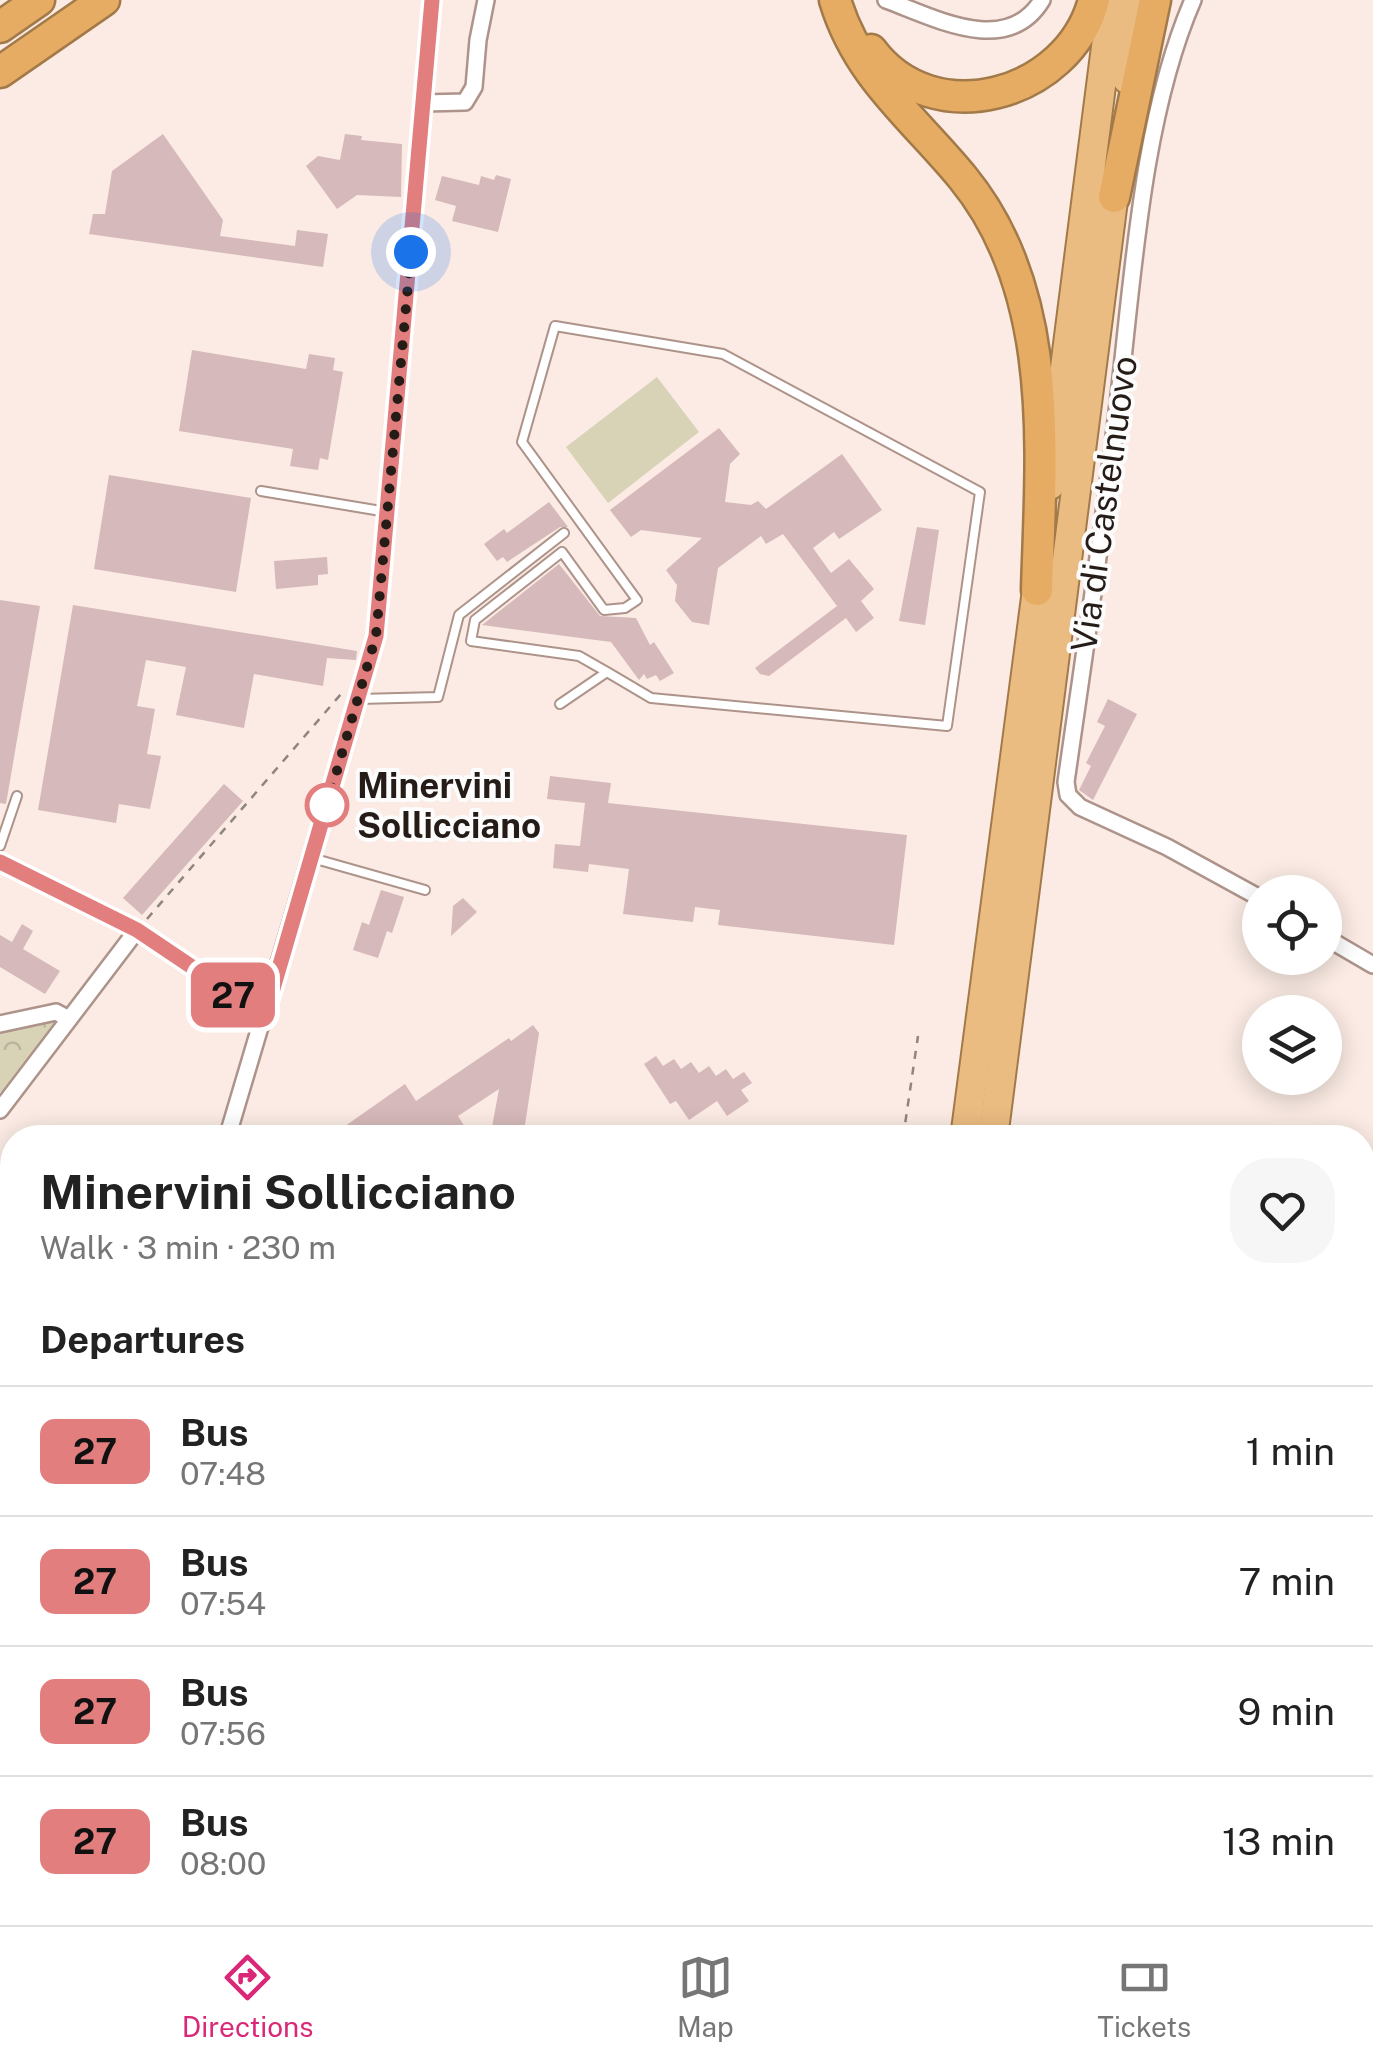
<!DOCTYPE html>
<meta charset="utf-8">
<style>
body{margin:0;font-family:"Public Sans",sans-serif;background:#f6f6f6;color:#222;height:100vh;display:flex;flex-direction:column;font-size:38px;white-space:nowrap}
*{box-sizing:border-box;margin:0}
p{font-size:32px;color:#767676}
.icon{flex:none;width:55px;height:55px;fill:none;stroke:currentColor;stroke-width:2;stroke-linecap:round;stroke-linejoin:round}
.map{position:relative;flex:1;overflow:hidden}
.drawer{position:absolute;left:0px;top:1125px;width:1375px;height:800px;display:flex;flex-direction:column;background:#fff;border-radius:40px 40px 0 0;box-shadow:0 5px 25px #0003}
.drawer>*{flex:none}
.badge{padding:0 20px;border-radius:15px;font-size:35px;line-height:65px}
.tools{position:absolute;left:1242px;top:875px;display:grid;gap:20px}
.tools a{display:grid;place-items:center;width:100px;height:100px;border-radius:50%;background:#fff;box-shadow:0 5px 25px #0003;font-size:50px}
.you{position:absolute;width:50px;height:50px;margin:-25px;border:8px solid #fff;border-radius:50%;background:#1a73e8;box-shadow:0 0 0 15px #1a73e833}
.map>.badge{position:absolute;translate:-50% -50%;box-shadow:0 0 0 5px #fff}
h2{padding:0 40px;font-size:38px;line-height:90px}
.round{display:grid;place-items:center;flex:none;width:105px;height:105px;border-radius:40px;background:#f6f6f6}
.headline{display:flex;align-items:center;justify-content:space-between;height:170px;padding:0 40px}
h1{font-size:48px;font-weight:700;line-height:75px}
ul{padding:0;list-style:none}
li{display:flex;align-items:center;gap:30px;height:130px;padding:0 40px;border-top:2px solid #e0e0e0}
li div{flex:1}
li b{display:block;font-size:38px}
li em{font-style:normal}
li .badge{min-width:110px;font-weight:700;text-align:center}
.menu{display:flex;justify-content:space-around;align-items:center;height:140px;border-top:2px solid #e0e0e0;background:#fff;font-size:28px;color:#767676}
.menu a{display:grid;justify-items:center;gap:5px}
.menu .current{color:#db2777}
.map>svg:first-child{display:block}
.park{fill:url(#park-crowns)}
.pitch{fill:#d8d3b7}
.building{fill:#d6b9ba}
.lines{fill:none;stroke-linecap:round;stroke-linejoin:round}
.service-casing{stroke:#ad9389;stroke-width:12}
.minor-casing{stroke:#ad9389;stroke-width:20}
.trunk-casing{stroke:#a27a49;stroke-width:32}
.motorway-casing{stroke:#a27a49;stroke-width:35}
.path{stroke:#90847e;stroke-width:2.5;stroke-dasharray:8 8;stroke-linecap:butt}
.service{stroke:#fff;stroke-width:8}
.minor{stroke:#fff;stroke-width:15}
.trunk{stroke:#ebbc82;stroke-width:28}
.motorway{stroke:#e6ac63;stroke-width:30}
.line-casing{stroke:#fff;stroke-width:22}
.line{stroke:#e27e7e;stroke-width:15}
.walk{stroke:#251c18;stroke-width:10;stroke-dasharray:0 18}
.stop-dot{fill:#fff;stroke:#e27e7e;stroke-width:5}
.labels{text-anchor:middle;dominant-baseline:central;stroke-width:8;stroke-linejoin:round;paint-order:stroke}
.street-label{font-size:35px;fill:#251c18;stroke:#fcfcfc}
.stop-label{font-size:35px;font-weight:bold;fill:#251c18;stroke:#fcfcfc;text-anchor:start}
</style>
<div class="map">
<svg width="1373" height="1925" viewBox="0 0 1373 1925">
<defs>
<pattern id="park-crowns" width="20" height="18" patternUnits="userSpaceOnUse" patternTransform="scale(2.5)"><rect width="20" height="18" fill="#d8d3b7"/><path d="M2 6a3 3 0 1 1 6 0M12 15a3 3 0 1 1 6 0" fill="none" stroke="#b9b59d"/></pattern>
</defs>
<rect width="100%" height="100%" fill="#fbebe4"/>
<polygon class="park" points="50,1017 59,1023 9,1093 0,1092 0,1028"/>
<polygon class="pitch" points="657,377 699,432 608,503 566,447"/>
<g class="building">
<polygon points="163,134 223,220 220,236 295,246 297,230 328,234 323,267 89,234 93,214 105,214 112,171"/>
<polygon points="345,134 362,136 361,140 402,144 401,197 357,195 337,209 306,166 318,156 340,160"/>
<polygon points="496,175 511,179 498,232 452,221 456,206 435,200 442,176 479,185 481,176 494,180"/>
<polygon points="192,350 306,369 309,354 335,358 333,370 343,372 328,460 320,458 318,470 290,466 293,449 179,431"/>
<polygon points="719,428 740,454 730,464 725,502 751,505 758,501 766,509 842,454 882,510 839,539 834,532 813,548 831,573 849,559 874,589 861,601 874,618 856,632 846,618 769,676 760,674 755,668 837,606 783,534 766,544 761,536 718,568 709,625 692,622 675,601 677,585 666,570 702,538 641,530 631,537 610,510"/>
<polygon points="109,475 251,498 236,592 94,569"/>
<polygon points="549,502 568,527 560,527 507,562 503,557 497,561 484,544 504,529 507,533"/>
<polygon points="917,527 939,530 925,625 899,621"/>
<polygon points="327,557 328,574 318,575 318,585 276,589 274,561"/>
<polygon points="559,564 600,616 636,618 650,645 654,642 674,673 660,681 656,675 647,679 644,674 639,680 611,642 482,625"/>
<polygon points="0,600 40,606 6,804 0,803"/>
<polygon points="73,605 357,651 356,660 327,658 323,686 254,674 244,728 176,715 186,667 146,660 137,706 155,709 147,754 161,756 150,809 119,804 116,823 38,810"/>
<polygon points="1108,699 1137,714 1093,800 1079,790 1091,766 1086,763 1105,726 1097,722"/>
<polygon points="550,776 611,783 608,803 907,835 894,945 718,925 720,910 695,907 693,922 623,914 629,869 589,864 588,872 553,868 555,844 580,846 585,803 547,799"/>
<polygon points="224,784 243,801 142,915 123,898"/>
<polygon points="381,890 404,897 392,933 387,931 378,958 353,950 362,922 369,925"/>
<polygon points="463,898 477,912 451,936 453,906"/>
<polygon points="22,924 33,931 23,949 60,971 45,994 0,967 0,935 12,942"/>
<polygon points="533,1025 539,1033 523,1138 490,1138 499,1089 458,1116 472,1138 328,1138 405,1084 416,1101 509,1038 511,1041"/>
<polygon points="656,1056 663,1066 674,1059 681,1069 691,1062 699,1073 709,1066 716,1076 726,1069 733,1079 744,1072 752,1083 741,1090 749,1101 727,1116 717,1101 689,1120 676,1101 670,1104 644,1064"/>
<polygon points="0,1381 12,1388 12,1408 0,1431"/>
<polygon points="0,1517 12,1524 12,1550 0,1543"/>
<polygon points="114,1912 144,1912 152,1925 121,1925"/>
</g>
<g class="lines">
<g class="service-casing">
<g id="service">
<polyline points="261,491 387,512"/>
<polyline points="359,699 438,697 459,615 564,533"/>
<polyline points="560,704 607,672 579,656 471,641 475,620 562,552 604,610 625,608 637,600 522,442 555,326 723,354 980,492 947,726 651,698 607,672"/>
<polyline points="0,846 17,796"/>
<polyline points="312,858 425,890"/>
</g>
</g>
<g class="minor-casing">
<g id="minor">
<path d="M886 0C933 17 1007 58 1042 0"/>
<path d="M1193 0C1142 117 1133 277 1118 404 1103 530 1084 656 1066 782L1068 795 1080 807 1167 847 1260 898"/>
<polyline points="424,103 465,102 474,87 478,40 486,0"/>
<polyline points="0,862 137,930 265,1016"/>
<polyline points="1325,937 1373,965"/>
<polyline points="0,1024 56,1012 69,1019"/>
<polyline points="0,1110 137,930"/>
<polyline points="227,1138 376,637 432,0"/>
<polyline points="1362,1831 1373,1837"/>
<polyline points="0,1899 12,1856"/>
<polyline points="1241,1925 1248,1912"/>
</g>
</g>
<g class="trunk-casing">
<g id="trunk">
<polyline points="1127,79 1136,0"/>
<polyline points="1050,485 1112,0"/>
<polyline points="965,1138 1040,567"/>
<polyline points="993,1138 1116,177"/>
<polyline points="883,1925 883,1912"/>
<polyline points="913,1925 914,1912"/>
</g>
</g>
<g class="motorway-casing">
<g id="motorway">
<path d="M835 0C858 77 914 118 963 178 1057 293 1041 453 1037 590"/>
<polyline points="0,27 39,0"/>
<path d="M871 50C933 134 1069 96 1094 0"/>
<polyline points="0,72 104,0"/>
<polyline points="1114,197 1155,0"/>
</g>
</g>
<g class="path">
<polyline points="147,919 341,694"/>
<polyline points="903,1138 918,1036"/>
<polyline points="1362,1197 1373,1179"/>
<polyline points="787,1925 789,1912"/>
</g>
<use href="#service" class="service"/>
<use href="#minor" class="minor"/>
<use href="#trunk" class="trunk"/>
<use href="#motorway" class="motorway"/>
</g>
<g class="lines">
<g class="line-casing">
<polyline id="line" points="0,862 137,930 265,1016 376,636 432,0"/>
</g>
<use href="#line" class="line"/>
<polyline class="walk" points="327,805 376,636 411,252"/>
</g>
<circle class="stop-dot" cx="327" cy="805" r="20"/>
<g class="labels">
<g class="street-label">
<text transform="translate(1104 504) rotate(-82)">Via di Castelnuovo</text>
</g>
<g class="stop-label">
<text x="357" y="785">Minervini<tspan x="357" dy="40">Sollicciano</tspan></text>
</g>
</g>
</svg>
<div class="tools">
<a><svg class="icon" aria-label="locate" viewBox="0 0 24 24"><circle cx="12" cy="12" r="6"/><path d="M12 2v4M12 18v4M2 12h4M18 12h4"/></svg></a>
<a><svg class="icon" aria-label="layers" viewBox="0 0 24 24"><path d="M12 4l9 5-9 5-9-5zM3 14l9 5 9-5"/></svg></a>
</div>
<div class="you" style="left:411px;top:252px"></div>
<b class="badge" style="left:233px;top:995px;background:#e27e7e;color:#111">27</b>
<section class="drawer">
<div class="headline"><div><h1>Minervini Sollicciano</h1><p>Walk · 3 min · 230 m</p></div><a class="round"><svg class="icon" aria-label="heart" viewBox="0 0 24 24"><path d="M12 20l-8-8c-3-5 5-10 8-4 3-6 11-1 8 4z"/></svg></a></div>
<h2>Departures</h2>
<ul>
<li><span class="badge" style="background:#e27e7e;color:#111">27</span><div><b>Bus</b><p>07:48</p></div><em>1 min</em></li>
<li><span class="badge" style="background:#e27e7e;color:#111">27</span><div><b>Bus</b><p>07:54</p></div><em>7 min</em></li>
<li><span class="badge" style="background:#e27e7e;color:#111">27</span><div><b>Bus</b><p>07:56</p></div><em>9 min</em></li>
<li><span class="badge" style="background:#e27e7e;color:#111">27</span><div><b>Bus</b><p>08:00</p></div><em>13 min</em></li>
</ul>
</section>
</div>
<nav class="menu">
<a class="current"><svg class="icon" aria-label="directions" viewBox="0 0 24 24"><path d="M12 3l9 9-9 9-9-9zM9 14v-3h6M13 9l2 2-2 2"/></svg>Directions</a>
<a><svg class="icon" aria-label="map" viewBox="0 0 24 24"><path d="M3 6l6-2 6 2 6-2v14l-6 2-6-2-6 2zM9 4v14M15 6v14"/></svg>Map</a>
<a><svg class="icon" aria-label="tickets" viewBox="0 0 24 24"><path d="M3 7h18v10H3zM15 7v10"/></svg>Tickets</a>
</nav>
